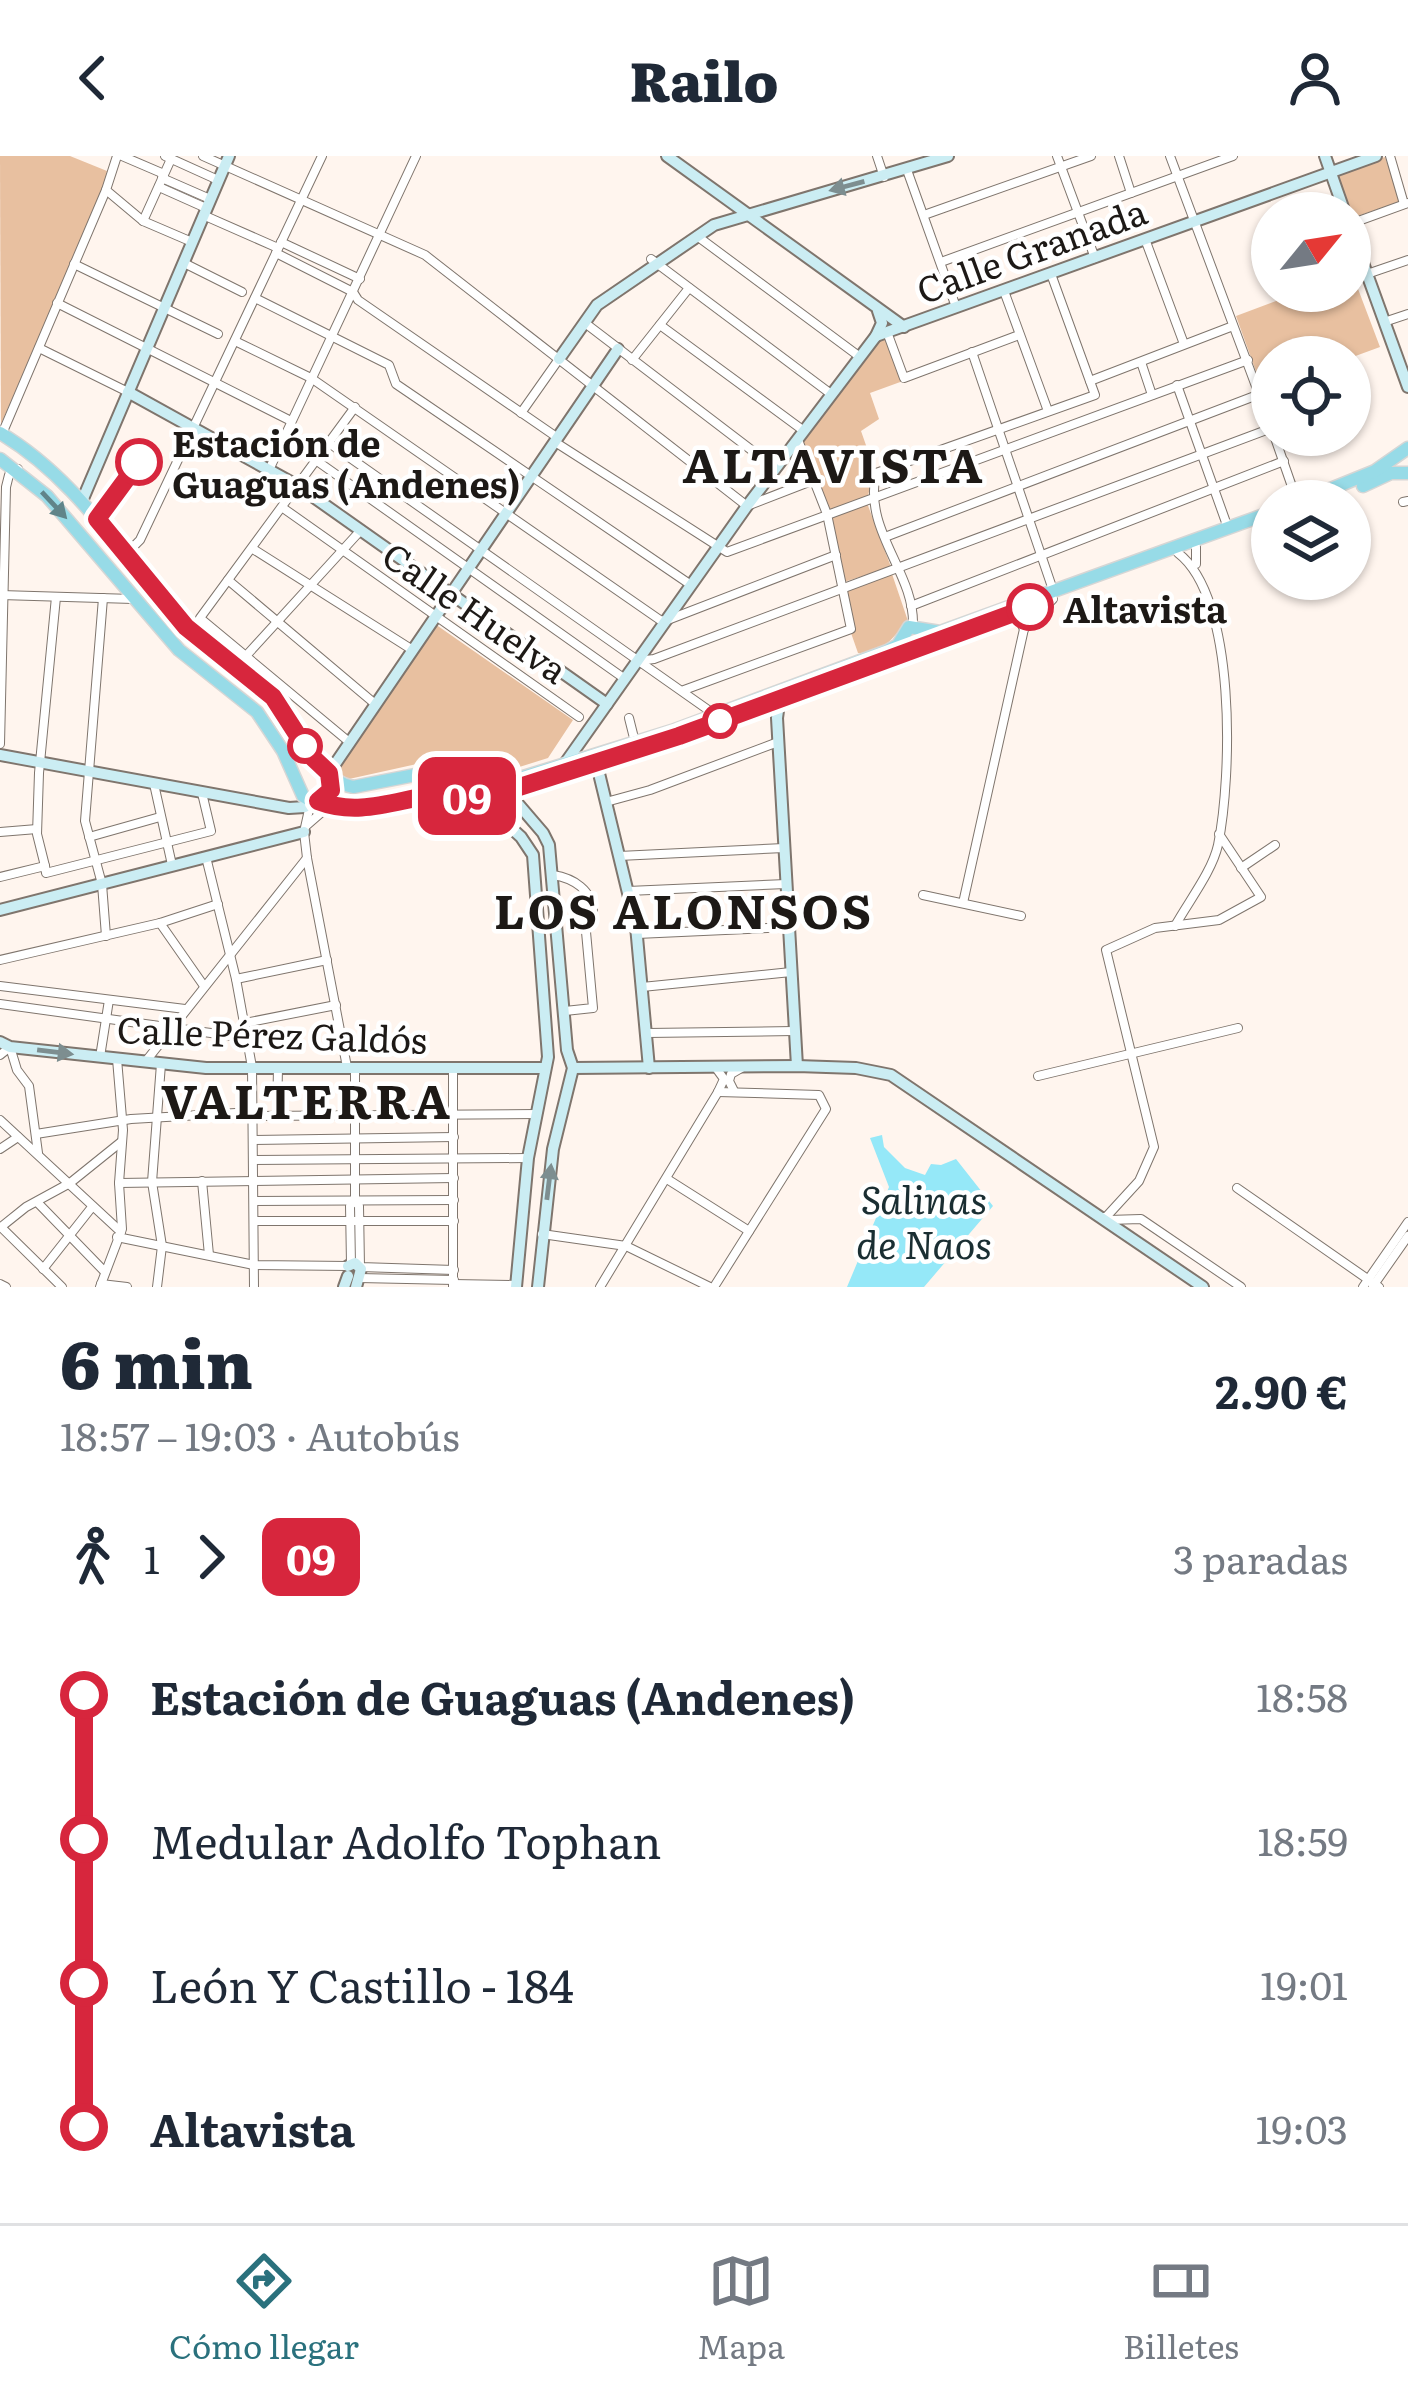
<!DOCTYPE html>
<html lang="es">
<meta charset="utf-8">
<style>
body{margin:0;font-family:Literata,serif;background:#f6f6f7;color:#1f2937;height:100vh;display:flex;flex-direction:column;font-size:45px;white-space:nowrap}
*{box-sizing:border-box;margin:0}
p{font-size:39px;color:#747a83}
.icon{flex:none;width:66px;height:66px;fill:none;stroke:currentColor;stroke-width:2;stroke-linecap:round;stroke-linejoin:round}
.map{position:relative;height:1131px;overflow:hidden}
.panel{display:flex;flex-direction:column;background:#fff;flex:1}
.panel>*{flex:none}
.badge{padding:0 24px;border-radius:18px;font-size:42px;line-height:78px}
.needle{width:78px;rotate:60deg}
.tools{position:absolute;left:1251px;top:36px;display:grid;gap:24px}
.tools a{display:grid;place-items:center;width:120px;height:120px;border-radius:50%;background:#fff;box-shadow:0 3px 9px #0004;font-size:60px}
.map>.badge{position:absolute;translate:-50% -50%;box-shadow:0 0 0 6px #fff}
.legs{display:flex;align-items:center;gap:18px;height:132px;padding:0 60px;font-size:39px}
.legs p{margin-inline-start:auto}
.headline{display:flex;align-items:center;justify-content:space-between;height:204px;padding:0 60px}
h1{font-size:66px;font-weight:800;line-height:90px}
ul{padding:0 60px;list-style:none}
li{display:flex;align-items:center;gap:42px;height:144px;font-size:45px}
li i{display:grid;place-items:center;width:18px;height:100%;margin:0 15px;background:currentColor}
li i::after{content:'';width:30px;height:30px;margin:-15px;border:9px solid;border-radius:50%;background:#fff}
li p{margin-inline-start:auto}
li:first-child i{background:linear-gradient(#0000 50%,currentColor 0)}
li:last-child i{background:linear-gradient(currentColor 50%,#0000 0)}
header{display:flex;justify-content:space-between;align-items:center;height:156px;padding:0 60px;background:#fff;font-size:54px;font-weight:800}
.tab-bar{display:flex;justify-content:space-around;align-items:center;height:168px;border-top:3px solid #e0e1e3;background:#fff;font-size:33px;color:#747a83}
.tab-bar a{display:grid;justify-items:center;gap:6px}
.tab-bar .active{color:#2a717d}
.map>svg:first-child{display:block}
.green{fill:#e8c0a0}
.water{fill:#95e8f8}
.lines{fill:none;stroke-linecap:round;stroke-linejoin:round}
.street-casing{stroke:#7f756d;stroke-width:10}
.secondary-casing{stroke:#7f756d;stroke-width:14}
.primary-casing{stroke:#d6d6d5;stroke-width:15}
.street{stroke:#fff;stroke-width:8}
.secondary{stroke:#cbedf3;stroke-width:10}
.primary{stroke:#97dbe7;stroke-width:12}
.oneway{fill:#7d8e90}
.oneway2{fill:#608489}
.line-1-casing{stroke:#fff;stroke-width:27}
.line-1{stroke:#d7263d;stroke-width:18}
.stop-1-dot{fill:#fff;stroke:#d7263d;stroke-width:6}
.labels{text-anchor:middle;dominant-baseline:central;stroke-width:9;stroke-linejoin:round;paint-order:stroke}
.street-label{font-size:36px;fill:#1d1916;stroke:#fff}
.stop-label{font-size:36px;font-weight:bold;fill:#1d1916;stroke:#fff;text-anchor:start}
.water-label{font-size:39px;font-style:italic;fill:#1a2e32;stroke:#fff}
.district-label{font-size:48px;font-weight:bold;letter-spacing:3px;fill:#1d1916;stroke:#fff}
</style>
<header><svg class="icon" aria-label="back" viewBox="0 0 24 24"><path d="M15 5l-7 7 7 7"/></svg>Railo<svg class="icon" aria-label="person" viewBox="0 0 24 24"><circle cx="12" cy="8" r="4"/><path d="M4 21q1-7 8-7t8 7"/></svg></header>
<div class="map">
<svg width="1408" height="1131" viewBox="0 0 1408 1131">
<rect width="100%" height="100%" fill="#fff5ee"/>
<g class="green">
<polygon points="0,0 70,0 107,15 103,35 1,268"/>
<polygon points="1385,1 1401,45 1352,62 1337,18"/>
<polygon points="1352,117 1380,191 1350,202 1272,201 1272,232 1263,235 1236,160 1303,135 1350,135"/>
<polygon points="886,179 903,225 870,237 879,263 861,275 874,312 868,340 828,355 802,285 880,182"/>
<polygon points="867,347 891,411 844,426 830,361"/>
<path d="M892 418 908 465C892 481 885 498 858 497L851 477 855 474 846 433Z"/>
<polygon points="435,468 573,564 548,602 513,613 453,600 349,623 340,618 338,609"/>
</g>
<polygon class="water" points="882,979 884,991 905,1012 925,1019 931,1008 941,1009 956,1003 993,1050 924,1131 847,1131 889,1031 870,982"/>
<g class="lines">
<g class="street-casing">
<g id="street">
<polyline points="117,0 106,34 143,65 192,86"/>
<polyline points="122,0 164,18"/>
<polyline points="165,0 218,24"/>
<polyline points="203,0 425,99 747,350 814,324"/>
<polyline points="877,0 884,21"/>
<polyline points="1057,0 1095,102"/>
<polyline points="1119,0 1131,37"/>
<polyline points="1170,0 1272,273"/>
<polyline points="1390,0 1404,48"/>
<polyline points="907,14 956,151"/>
<polyline points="162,22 210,43"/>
<polyline points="159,31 206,52"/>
<polyline points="203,59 278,92"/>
<polyline points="924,59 1091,0"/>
<polyline points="143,65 171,3"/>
<polyline points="1350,68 1408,47"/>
<polyline points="697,80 860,201"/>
<polyline points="1145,83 1184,188"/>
<polyline points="281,86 360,123"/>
<polyline points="276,97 353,136 358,144 558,282"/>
<polyline points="651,103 831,238"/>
<polyline points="941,106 1233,0"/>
<polyline points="184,107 242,136"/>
<polyline points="74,108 218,178"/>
<polyline points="1367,118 1408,104"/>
<polyline points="1004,135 1048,255"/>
<polyline points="255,142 389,209 396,228 691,429"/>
<polyline points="57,147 291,265"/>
<polyline points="1384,166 1408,158"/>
<polyline points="585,167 775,312"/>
<polyline points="660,169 804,275"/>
<polyline points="887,176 904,222 1019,179"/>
<polyline points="235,185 311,222 660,464 665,465 836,399"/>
<polyline points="39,192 128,236"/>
<polyline points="972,196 1053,434"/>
<polyline points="632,204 689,132"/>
<polyline points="1141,206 1152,239"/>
<polyline points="1090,225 1233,170"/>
<polyline points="1177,229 1228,372"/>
<polyline points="521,257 559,203"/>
<polyline points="2,278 106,34"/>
<polyline points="1274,279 1297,345"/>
<polyline points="555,286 727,396 1248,204"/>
<polyline points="329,287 714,558"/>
<polyline points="317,305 625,523"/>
<polyline points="269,314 416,0"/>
<polyline points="1403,346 1408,345"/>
<polyline points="283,352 579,561"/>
<polyline points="885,381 1260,238"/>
<polyline points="253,393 411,493"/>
<polyline points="121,394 133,391 140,384 322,0"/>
<polyline points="1196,408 1196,391"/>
<polyline points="228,424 374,547"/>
<polyline points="1,439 133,443"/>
<polyline points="103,442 85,665 102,728 106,780"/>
<polyline points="911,450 1284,305"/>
<polyline points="1015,456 1024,473"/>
<path d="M913 470C915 416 863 376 876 317L1095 239 1051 118"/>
<polyline points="245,501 361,374"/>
<polyline points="638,505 654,503 1272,272"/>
<polyline points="684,534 851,473 827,358 798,284"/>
<polyline points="629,562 635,586"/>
<polyline points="348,585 200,462 355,251"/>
<polyline points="0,588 6,331 9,319 18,313"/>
<polyline points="154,628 172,709"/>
<polyline points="606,646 650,634 778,586"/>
<polyline points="310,649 304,676 307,702 347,911"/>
<polyline points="307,669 322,656 358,656"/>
<polyline points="0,676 37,673"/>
<polyline points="89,681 160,661"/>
<polyline points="619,700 784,692"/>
<polyline points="206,701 236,823 252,911 254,1131"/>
<polyline points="45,710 37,678 39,617 56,441"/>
<polyline points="1241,712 1275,689"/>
<path d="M553 719C573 722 593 734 593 757L585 765 593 852 565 855"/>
<polyline points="0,721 45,710 46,717 211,675 202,637"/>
<polyline points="628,735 786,728"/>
<polyline points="923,739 1021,760"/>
<polyline points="963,747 1024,473 1053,443"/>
<polyline points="160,767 204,830"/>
<path d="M1175 770C1188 746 1212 716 1218 689 1232 621 1237 442 1178 397"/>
<polyline points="637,778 789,771"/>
<polyline points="0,804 160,767 218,748"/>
<polyline points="236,823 327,804"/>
<polyline points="0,830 185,853"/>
<polyline points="642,831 791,816"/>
<polyline points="0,848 247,882"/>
<polyline points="245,867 336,849"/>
<polyline points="647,877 794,875"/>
<polyline points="0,899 10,891 17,914 29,930 38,997"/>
<polyline points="100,901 109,844"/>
<polyline points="146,905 307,702"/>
<polyline points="355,913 355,1044 359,1050 360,1111 454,1114"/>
<polyline points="1038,920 1238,872"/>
<polyline points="734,935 729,925 731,918 743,911"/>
<polyline points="253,960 537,958"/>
<polyline points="277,960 278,912"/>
<polyline points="0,964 121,1076"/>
<polyline points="36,978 131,963 253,956"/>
<polyline points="253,984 454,981"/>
<polyline points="0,993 18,981"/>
<polyline points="253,1004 527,1002"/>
<polyline points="667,1023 749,1075"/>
<polyline points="202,1025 209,1099"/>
<polyline points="119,1027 454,1022"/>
<polyline points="1237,1032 1379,1131"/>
<polyline points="254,1045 454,1044"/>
<polyline points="38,1047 105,1116"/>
<polyline points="1101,1061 1106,1061 1139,1025 1154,991 1106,794 1155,772 1219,764 1261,741 1219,678"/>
<polyline points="1108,1064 1141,1063 1241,1131"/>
<polyline points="254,1065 454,1065"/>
<polyline points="1,1071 26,1051 70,1027 121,986"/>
<polyline points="1,1071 62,1131"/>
<polyline points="542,1078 626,1090 710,1131"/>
<polyline points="117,1081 254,1109 348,1110"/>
<polyline points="351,1108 350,1050 355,1045"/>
<polyline points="43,1113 92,1051"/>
<polyline points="359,1122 454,1124"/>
<polyline points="0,1128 6,1131"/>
<polyline points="101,1128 127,1131"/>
<polyline points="453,1128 516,1129"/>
<polyline points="1373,1130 1408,1080"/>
<polyline points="100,1131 122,1073 119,1027 123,974 117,903"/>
<polyline points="157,1131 162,1090 152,1026 161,908"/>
<polyline points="453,1131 453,912"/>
<polyline points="600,1131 718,936 724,923 716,912"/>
<polyline points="714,1131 826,953 819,939 718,936"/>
<polyline points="1363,1131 1408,1066"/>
</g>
</g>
<g class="secondary-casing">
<g id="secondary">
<polyline points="667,0 904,171"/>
<polyline points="1325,0 1345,57"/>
<polyline points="1350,71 1408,231"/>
<polyline points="876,180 1376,0"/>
<polyline points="559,203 597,149 714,69 948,0"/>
<polyline points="128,236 298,330 607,548"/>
<polyline points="82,345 229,0"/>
<polyline points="785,541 779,547 777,562 797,910"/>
<polyline points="0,599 289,652 305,651 311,645"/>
<polyline points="596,605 636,770 649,912"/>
<polyline points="566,606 747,350 876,180 882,167 878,155"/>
<polyline points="329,617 618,193"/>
<polyline points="507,635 543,677 549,689 567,894 573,912 553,993 538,1131"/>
<polyline points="486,649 521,681 533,699 548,901 528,1002 516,1131"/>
<polyline points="0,754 304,676"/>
<polyline points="0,886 10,891 206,912 543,912"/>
<polyline points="573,912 797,910 856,912 891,919 1203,1131"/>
<polyline points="348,1110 355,1107 361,1113 356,1131"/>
<polyline points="344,1131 348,1120"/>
</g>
</g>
<g class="primary-casing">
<g id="primary">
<path d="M0 277C78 323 124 403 184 468 209 495 245 511 270 538 296 567 311 622 353 631L446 613 520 622 672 575 887 495 898 489 909 471 940 476 1272 356"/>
<polyline points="0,303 47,340 179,494 257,556 283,595 303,640 311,645 324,642 332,629 329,618"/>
<polyline points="1363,330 1391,317 1408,317"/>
<polyline points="1301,345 1375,315 1408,292"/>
<polyline points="884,504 955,478"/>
<polyline points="507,635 542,623"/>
<path d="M318 645C370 666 407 632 457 637 470 638 479 646 492 650L502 646 507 635"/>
</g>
</g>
<use href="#street" class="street"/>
<use href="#secondary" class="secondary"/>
<use href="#primary" class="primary"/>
</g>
<defs><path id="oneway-solid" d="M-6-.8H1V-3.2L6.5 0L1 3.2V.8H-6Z" transform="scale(3)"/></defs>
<g class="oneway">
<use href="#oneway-solid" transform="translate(847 30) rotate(165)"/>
<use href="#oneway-solid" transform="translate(55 896) rotate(7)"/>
<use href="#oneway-solid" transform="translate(549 1026) rotate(-83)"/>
</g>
<use class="oneway2" href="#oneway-solid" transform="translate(54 349) rotate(47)"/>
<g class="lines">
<g class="line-1-casing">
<path id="line-1" d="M139 306 97 363 186 471 273 541 311 600 329 617 331 634 318 645C364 663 405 639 452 637 469 636 481 650 497 649L507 635 679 580 1030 451"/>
</g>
<use href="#line-1" class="line-1"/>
</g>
<g class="stop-1-dot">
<circle cx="139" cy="306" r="21"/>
<circle cx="1030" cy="451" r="21"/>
<circle cx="720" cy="565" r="15"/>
<circle cx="305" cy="590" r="15"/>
</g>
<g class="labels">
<g class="street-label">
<text transform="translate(1031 93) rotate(-20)">Calle Granada</text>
<text transform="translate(476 455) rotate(35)">Calle Huelva</text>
<text transform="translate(272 877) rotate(2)">Calle Pérez Galdós</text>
</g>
<g class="stop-label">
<text x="172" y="285">Estación de<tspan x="172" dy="41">Guaguas (Andenes)</tspan></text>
<text x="1063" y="451">Altavista</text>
</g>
<g class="water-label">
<text x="924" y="1041">Salinas<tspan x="924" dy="45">de Naos</tspan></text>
</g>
<g class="district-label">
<text x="834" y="306">ALTAVISTA</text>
<text x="684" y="752">LOS ALONSOS</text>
<text x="307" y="942">VALTERRA</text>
</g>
</g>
</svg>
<div class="tools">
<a><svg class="needle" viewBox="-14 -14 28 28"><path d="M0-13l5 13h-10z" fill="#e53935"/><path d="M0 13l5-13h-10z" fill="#747a83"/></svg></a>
<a><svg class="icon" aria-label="locate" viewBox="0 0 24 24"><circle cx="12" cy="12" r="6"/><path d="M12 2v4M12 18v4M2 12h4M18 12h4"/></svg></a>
<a><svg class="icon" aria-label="layers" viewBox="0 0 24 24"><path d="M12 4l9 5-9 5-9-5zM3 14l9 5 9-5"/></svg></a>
</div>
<b class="badge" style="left:467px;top:640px;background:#d7263d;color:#fff">09</b>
</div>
<section class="panel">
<div class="headline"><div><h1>6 min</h1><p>18:57 – 19:03 · Autobús</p></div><b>2.90 €</b></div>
<div class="legs"><svg class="icon" aria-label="walk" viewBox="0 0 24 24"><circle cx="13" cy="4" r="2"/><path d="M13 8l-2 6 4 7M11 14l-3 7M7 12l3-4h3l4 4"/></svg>1<svg class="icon" aria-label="forward" viewBox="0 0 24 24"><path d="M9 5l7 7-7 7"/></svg><b class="badge" style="background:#d7263d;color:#fff">09</b><p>3 paradas</p></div>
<ul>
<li><i style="color:#d7263d"></i><b>Estación de Guaguas (Andenes)</b><p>18:58</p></li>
<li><i style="color:#d7263d"></i><span>Medular Adolfo Tophan</span><p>18:59</p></li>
<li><i style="color:#d7263d"></i><span>León Y Castillo - 184</span><p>19:01</p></li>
<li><i style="color:#d7263d"></i><b>Altavista</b><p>19:03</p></li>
</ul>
</section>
<nav class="tab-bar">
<a class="active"><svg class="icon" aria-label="directions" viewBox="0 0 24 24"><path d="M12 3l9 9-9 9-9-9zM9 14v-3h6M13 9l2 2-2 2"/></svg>Cómo llegar</a>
<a><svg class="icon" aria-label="map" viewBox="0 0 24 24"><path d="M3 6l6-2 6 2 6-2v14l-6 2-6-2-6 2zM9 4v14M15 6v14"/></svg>Mapa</a>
<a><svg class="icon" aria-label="tickets" viewBox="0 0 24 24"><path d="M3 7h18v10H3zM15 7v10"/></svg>Billetes</a>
</nav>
